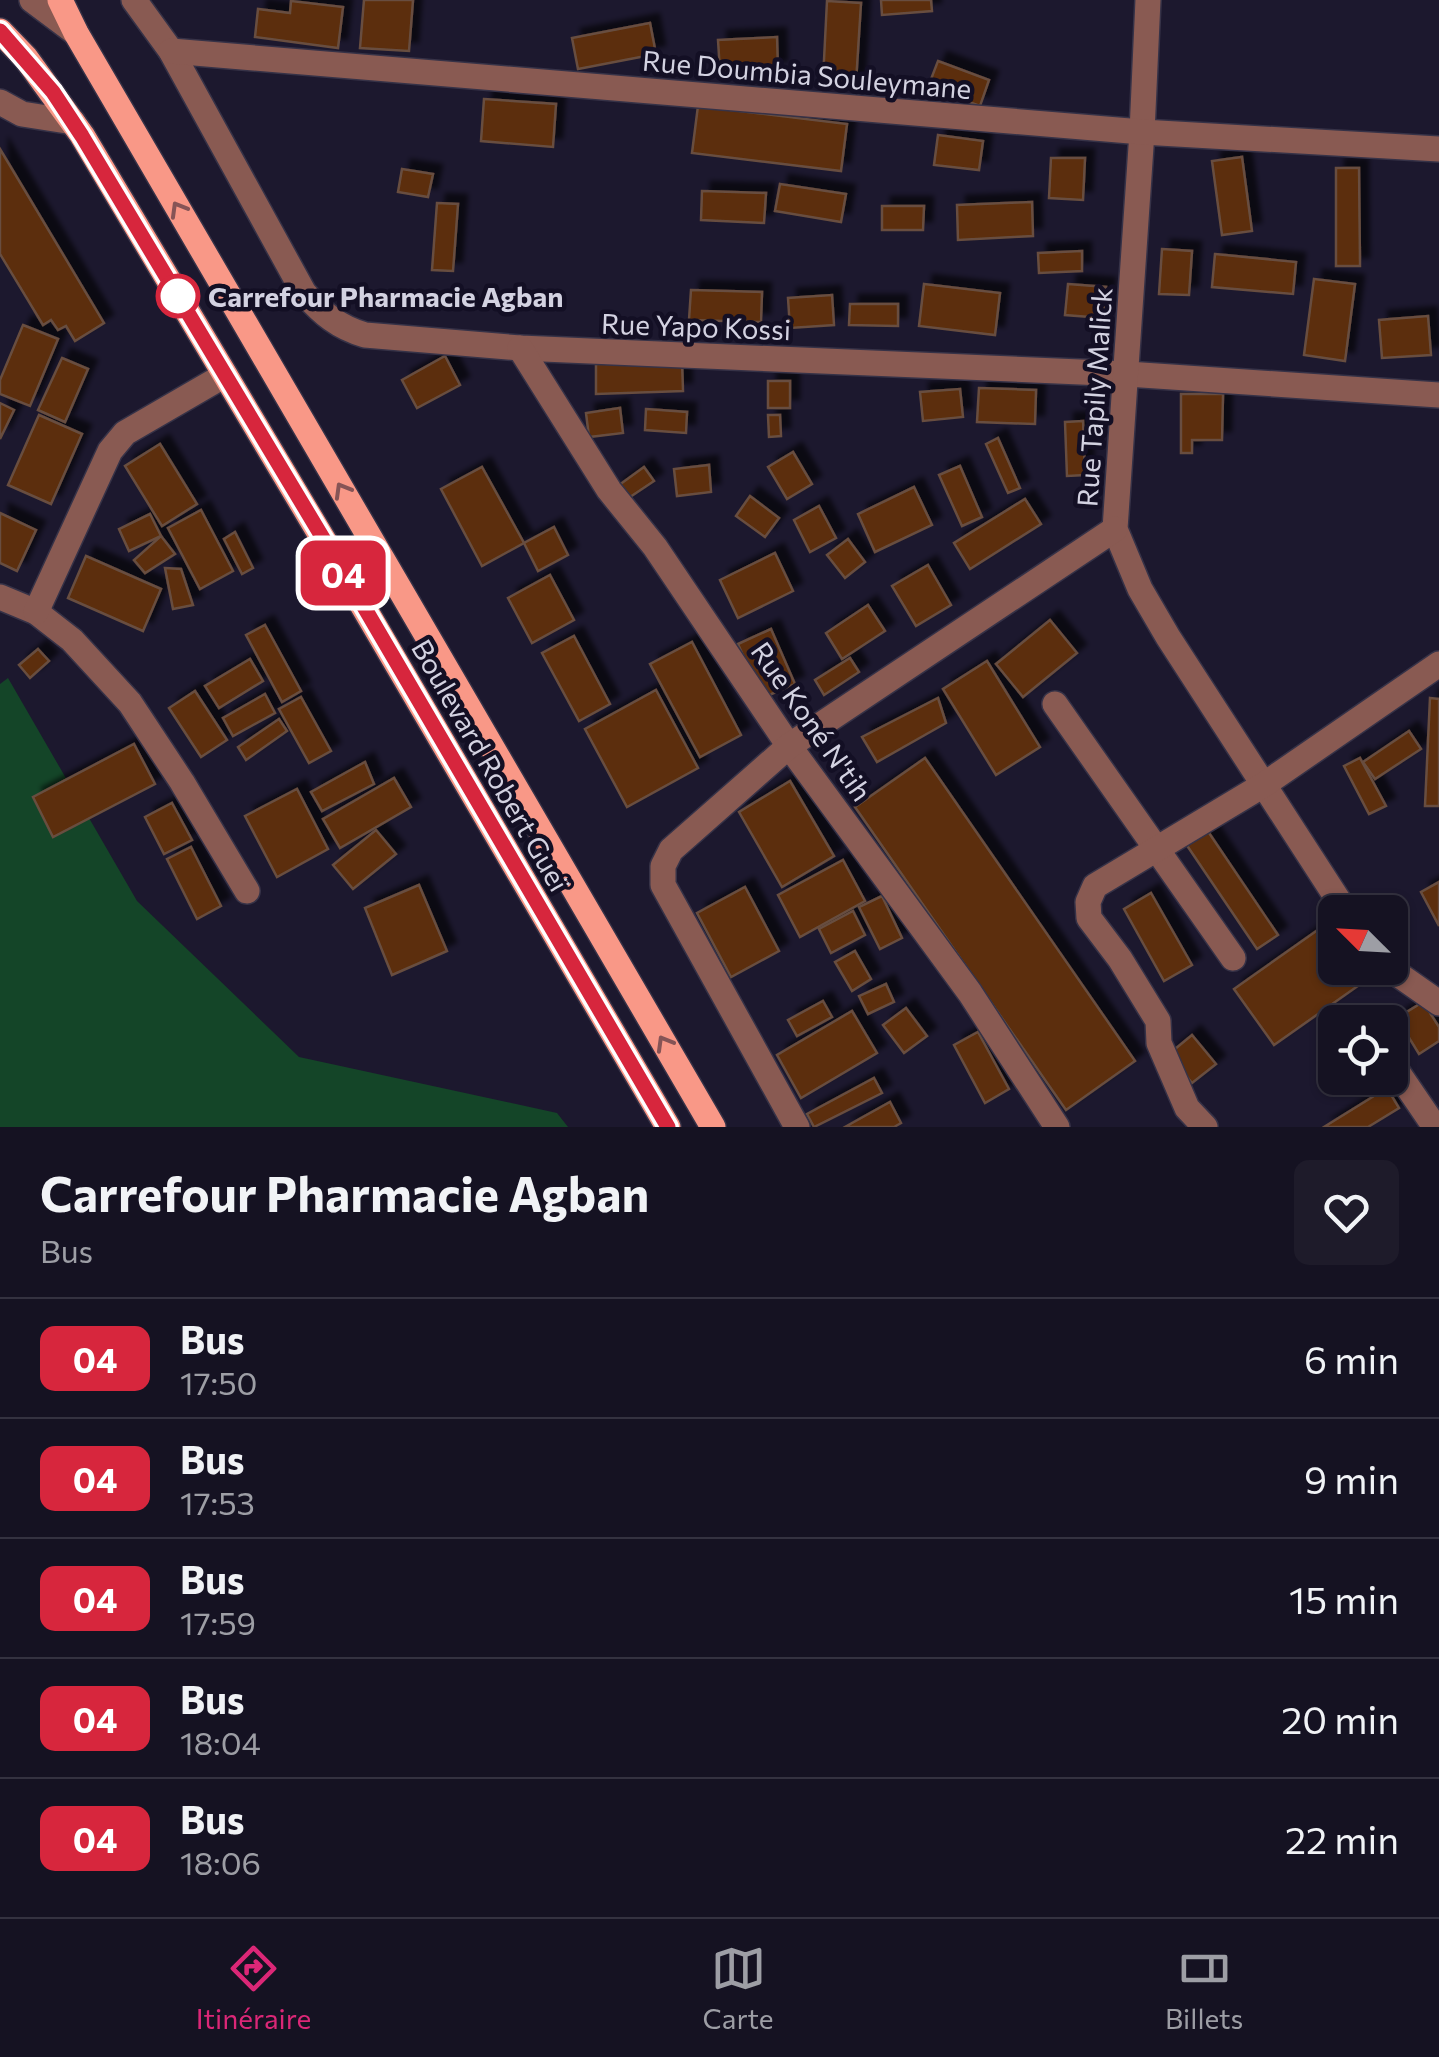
<!DOCTYPE html>
<html lang="fr">
<meta charset="utf-8">
<style>
body{margin:0;font-family:Commissioner,sans-serif;background:#1e1b2a;color:#f1f3f6;height:100vh;display:flex;flex-direction:column;font-size:38px;white-space:nowrap}
*{box-sizing:border-box;margin:0}
p{font-size:32px;color:#9d9ea5}
.icon{flex:none;width:55px;height:55px;fill:none;stroke:currentColor;stroke-width:2;stroke-linecap:round;stroke-linejoin:round}
.map{position:relative;height:1127px;overflow:hidden}
.details{display:flex;flex-direction:column;background:#151222;flex:1}
.details>*{flex:none}
.badge{padding:0 20px;border-radius:15px;font-size:35px;line-height:65px}
.needle{width:65px;rotate:294deg}
.controls{position:absolute;left:1318px;top:895px;display:grid;gap:20px}
.controls a{display:grid;place-items:center;width:90px;height:90px;border-radius:15px;background:#151222;box-shadow:0 2px 8px #0004,0 0 0 2px #343240;font-size:50px}
.map>.badge{position:absolute;translate:-50% -50%;box-shadow:0 0 0 5px #fff}
.round{display:grid;place-items:center;flex:none;width:105px;height:105px;border-radius:15px;background:#1e1b2a}
.summary{display:flex;align-items:center;justify-content:space-between;height:170px;padding:0 40px}
h1{font-size:48px;font-weight:700;line-height:75px}
ul{padding:0;list-style:none}
li{display:flex;align-items:center;gap:30px;height:120px;padding:0 40px;border-top:2px solid #343240}
li div{flex:1}
li b{display:block;font-size:38px}
li em{font-style:normal}
li .badge{min-width:110px;font-weight:700;text-align:center}
.menu{display:flex;justify-content:space-around;align-items:center;height:140px;border-top:2px solid #343240;background:#151222;font-size:28px;color:#9d9ea5}
.menu a{display:grid;justify-items:center;gap:5px}
.menu .active{color:#db2777}
.map>svg:first-child{display:block}
.green{fill:#144528}
.building{fill:#5b2d09;stroke:#684e3f;stroke-width:2.5;filter:url(#shadow)}
.lines{fill:none;stroke-linecap:round;stroke-linejoin:round}
.minor-casing{stroke:#363247;stroke-width:28}
.major-casing{stroke:#363247;stroke-width:28}
.minor{stroke:#895a52;stroke-width:25}
.major{stroke:#f99887;stroke-width:25}
.oneway{stroke:#865456}
.line-casing{stroke:#fff;stroke-width:22}
.line{stroke:#d7263d;stroke-width:15}
.stop-dot{fill:#fff;stroke:#d7263d;stroke-width:5}
.labels{text-anchor:middle;dominant-baseline:central;stroke-width:9;stroke-linejoin:round;paint-order:stroke}
.street-label{font-size:28px;fill:#d3d2e1;stroke:#130f24}
.stop-label{font-size:28px;font-weight:bold;fill:#d3d2e1;stroke:#130f24;text-anchor:start}
</style>
<div class="map">
<svg width="1439" height="1127" viewBox="0 0 1439 1127">
<defs>
<filter id="shadow"><feDropShadow dx="9" dy="-9" stdDeviation="2.5" flood-color="#0009"/></filter>
</defs>
<rect width="100%" height="100%" fill="#1c182e"/>
<polygon class="green" points="8,678 137,901 299,1057 557,1113 568,1127 0,1127 0,684"/>
<g class="building">
<polygon points="364,0 413,0 409,51 360,48"/>
<polygon points="881,0 931,0 932,11 882,15"/>
<polygon points="291,1 343,7 338,48 255,37 258,9 290,13"/>
<polygon points="827,1 861,3 856,82 823,80"/>
<polygon points="650,23 656,54 578,69 572,38"/>
<polygon points="777,37 778,69 720,71 718,40"/>
<polygon points="938,61 989,80 980,106 928,87"/>
<polygon points="484,99 556,104 553,147 481,141"/>
<polygon points="698,106 847,124 841,171 692,153"/>
<polygon points="938,135 983,141 979,170 934,165"/>
<polygon points="0,149 104,323 75,341 66,326 58,330 51,320 43,325 0,254"/>
<polygon points="1242,157 1252,231 1222,235 1212,161"/>
<polygon points="1051,158 1085,158 1083,200 1049,198"/>
<polygon points="1336,168 1359,168 1360,266 1336,266"/>
<polygon points="402,169 433,174 428,197 398,192"/>
<polygon points="780,184 846,194 841,222 775,211"/>
<polygon points="702,191 766,193 764,223 701,220"/>
<polygon points="1032,202 1033,236 958,240 957,205"/>
<polygon points="437,203 458,204 453,271 432,270"/>
<polygon points="882,206 924,206 923,230 882,230"/>
<polygon points="1162,249 1192,251 1189,295 1159,294"/>
<polygon points="1082,251 1082,271 1039,273 1038,253"/>
<polygon points="1215,254 1296,262 1293,294 1212,287"/>
<polygon points="1314,279 1355,284 1345,361 1304,355"/>
<polygon points="924,284 1000,293 995,335 919,326"/>
<polygon points="1068,284 1106,287 1103,318 1065,315"/>
<polygon points="691,290 762,292 761,322 689,320"/>
<polygon points="832,295 834,325 790,328 788,298"/>
<polygon points="850,304 898,304 898,326 849,325"/>
<polygon points="1428,316 1431,355 1382,358 1379,320"/>
<polygon points="23,325 58,339 30,406 0,394 0,380"/>
<polygon points="445,356 460,385 417,408 402,380"/>
<polygon points="62,358 88,369 65,422 38,410"/>
<polygon points="682,361 683,391 596,394 596,364"/>
<rect x="768" y="381" width="22" height="27"/>
<polygon points="979,388 1036,390 1035,424 977,422"/>
<polygon points="960,389 963,417 923,421 920,392"/>
<polygon points="1181,394 1223,394 1222,440 1192,440 1192,453 1181,453"/>
<polygon points="0,403 14,410 0,439"/>
<polygon points="620,408 623,433 589,437 586,413"/>
<polygon points="646,409 687,412 686,433 645,430"/>
<polygon points="39,415 82,434 51,504 8,485"/>
<polygon points="768,415 780,415 781,436 769,437"/>
<polygon points="1083,421 1085,475 1067,476 1065,422"/>
<polygon points="998,438 1020,488 1008,493 986,444"/>
<polygon points="160,444 197,504 162,526 125,466"/>
<polygon points="793,452 812,484 787,499 768,467"/>
<polygon points="709,465 711,492 677,496 674,469"/>
<polygon points="960,466 982,517 962,526 939,475"/>
<polygon points="482,467 524,543 482,566 441,489"/>
<polygon points="644,467 654,481 624,501 615,488"/>
<polygon points="914,487 932,525 875,552 858,514"/>
<polygon points="750,496 779,518 765,537 736,516"/>
<polygon points="1025,499 1041,524 970,569 954,543"/>
<polygon points="819,506 836,538 810,552 794,520"/>
<polygon points="201,510 233,571 200,589 168,528"/>
<polygon points="0,513 36,530 17,571 0,563"/>
<polygon points="150,514 161,536 129,551 119,529"/>
<polygon points="554,527 568,555 538,571 524,543"/>
<polygon points="235,532 253,568 242,574 224,539"/>
<polygon points="161,536 175,554 145,573 134,560"/>
<polygon points="848,539 865,562 845,578 827,555"/>
<polygon points="775,553 793,591 738,618 720,580"/>
<polygon points="86,556 161,589 143,631 68,598"/>
<polygon points="928,565 951,605 916,626 892,586"/>
<polygon points="165,568 181,569 193,605 173,609"/>
<polygon points="550,575 574,620 532,643 508,598"/>
<polygon points="868,605 885,631 842,659 826,633"/>
<polygon points="1050,620 1077,653 1023,697 996,664"/>
<polygon points="265,625 301,691 282,702 246,635"/>
<polygon points="771,629 795,684 762,698 738,644"/>
<polygon points="574,636 610,704 579,721 542,653"/>
<polygon points="692,642 741,735 700,757 650,664"/>
<polygon points="38,649 49,661 30,678 19,665"/>
<polygon points="850,658 859,672 824,695 815,680"/>
<polygon points="250,659 263,681 219,708 205,686"/>
<polygon points="987,661 1040,747 996,775 943,689"/>
<polygon points="656,690 698,768 627,807 585,729"/>
<polygon points="195,691 227,740 201,757 169,708"/>
<polygon points="265,694 275,713 233,736 223,718"/>
<polygon points="301,697 331,751 309,763 279,709"/>
<polygon points="938,698 946,723 877,762 862,737"/>
<polygon points="1430,698 1439,699 1439,806 1425,806"/>
<polygon points="279,719 287,731 246,760 238,747"/>
<polygon points="1409,731 1421,749 1375,779 1363,762"/>
<polygon points="134,744 155,784 53,837 33,797"/>
<polygon points="925,758 1135,1061 1066,1110 855,807"/>
<polygon points="1360,758 1386,806 1369,814 1344,766"/>
<polygon points="365,762 374,784 322,811 311,792"/>
<polygon points="394,778 411,807 340,848 323,819"/>
<polygon points="790,781 834,856 782,887 739,812"/>
<polygon points="297,789 328,849 277,877 245,816"/>
<polygon points="172,803 192,840 164,854 145,817"/>
<polygon points="1205,827 1278,935 1257,949 1184,841"/>
<polygon points="376,830 396,854 353,889 333,865"/>
<polygon points="191,847 221,906 197,919 167,859"/>
<polygon points="843,860 865,901 800,937 778,895"/>
<polygon points="1439,882 1439,926 1421,892"/>
<polygon points="419,885 447,951 392,975 365,908"/>
<polygon points="745,887 779,951 731,977 697,913"/>
<polygon points="1151,893 1192,965 1164,981 1124,909"/>
<polygon points="882,896 902,938 880,949 859,907"/>
<polygon points="853,911 865,935 831,953 819,929"/>
<polygon points="1322,927 1335,945 1335,968 1351,968 1362,983 1274,1045 1234,989"/>
<polygon points="855,951 871,979 852,991 835,962"/>
<polygon points="886,984 894,1002 868,1014 859,996"/>
<polygon points="823,1001 832,1017 797,1036 788,1020"/>
<polygon points="1423,1002 1439,1027 1439,1041 1419,1054 1397,1018"/>
<polygon points="906,1008 927,1036 904,1053 883,1025"/>
<polygon points="852,1011 877,1053 801,1098 777,1055"/>
<polygon points="978,1032 1009,1089 985,1103 954,1045"/>
<polygon points="1192,1035 1216,1064 1192,1083 1169,1054"/>
<polygon points="874,1078 882,1093 814,1127 807,1114"/>
<polygon points="1387,1088 1399,1108 1368,1127 1324,1127"/>
<polygon points="890,1102 901,1123 894,1127 845,1127"/>
</g>
<g class="lines">
<g class="minor-casing">
<g id="minor">
<polyline points="32,0 76,33"/>
<path d="M134 0 171 51 304 293C323 314 338 327 365 335L520 348 1127 374 1439 395"/>
<polyline points="1148,0 1142,132 1115,529 1140,589 1168,637 1346,912"/>
<polyline points="171,51 1142,132 1439,149"/>
<polyline points="0,102 22,114 73,122"/>
<polyline points="520,348 609,490 655,547 789,746 970,993 1057,1127"/>
<polyline points="0,597 36,612 72,640 130,703 182,782 247,891"/>
<polyline points="36,612 110,451 125,433 225,375"/>
<polyline points="1055,704 1233,958"/>
<polyline points="1389,968 1439,1003"/>
<polyline points="1363,1021 1363,1022"/>
<polyline points="1390,1061 1435,1127"/>
<polyline points="797,1127 663,885 663,866 671,850 789,746 1115,529"/>
<polyline points="1205,1127 1187,1108 1159,1043 1158,1021 1120,959 1089,918 1088,902 1095,886 1265,784 1439,664"/>
</g>
</g>
<g class="major-casing">
<g id="major">
<polyline points="60,0 76,33 713,1127"/>
<polyline points="0,31 26,58 82,135 360,601 668,1127"/>
</g>
</g>
<use href="#minor" class="minor"/>
<use href="#major" class="major"/>
</g>
<defs><path id="oneway-chevron" d="M-2-3.5L2.5 0L-2 3.5" fill="none" stroke-width="1.6" stroke-linecap="round" stroke-linejoin="round" transform="scale(2.5)"/></defs>
<g class="oneway">
<use href="#oneway-chevron" transform="translate(178 209) rotate(-120)"/>
<use href="#oneway-chevron" transform="translate(342 490) rotate(-120)"/>
<use href="#oneway-chevron" transform="translate(664 1043) rotate(-120)"/>
</g>
<g class="lines">
<g class="line-casing">
<polyline id="line" points="0,31 53,92 82,136 360,600 668,1127"/>
</g>
<use href="#line" class="line"/>
</g>
<circle class="stop-dot" cx="178" cy="296" r="20"/>
<g class="labels">
<g class="street-label">
<text transform="translate(807 74) rotate(5)">Rue Doumbia Souleymane</text>
<text transform="translate(696 326) rotate(2)">Rue Yapo Kossi</text>
<text transform="translate(1094 397) rotate(-86)">Rue Tapily Malick</text>
<text transform="translate(812 721) rotate(55)">Rue Koné N'tih</text>
<text transform="translate(491 765) rotate(60)">Boulevard Robert Gueï</text>
</g>
<g class="stop-label">
<text x="208" y="296">Carrefour Pharmacie Agban</text>
</g>
</g>
</svg>
<div class="controls">
<a><svg class="needle" viewBox="-14 -14 28 28"><path d="M0-13l5 13h-10z" fill="#e53935"/><path d="M0 13l5-13h-10z" fill="#9d9ea5"/></svg></a>
<a><svg class="icon" aria-label="locate" viewBox="0 0 24 24"><circle cx="12" cy="12" r="6"/><path d="M12 2v4M12 18v4M2 12h4M18 12h4"/></svg></a>
</div>
<b class="badge" style="left:343px;top:573px;background:#d7263d;color:#fff">04</b>
</div>
<section class="details">
<div class="summary"><div><h1>Carrefour Pharmacie Agban</h1><p>Bus</p></div><a class="round"><svg class="icon" aria-label="heart" viewBox="0 0 24 24"><path d="M12 20l-8-8c-3-5 5-10 8-4 3-6 11-1 8 4z"/></svg></a></div>
<ul>
<li><span class="badge" style="background:#d7263d;color:#fff">04</span><div><b>Bus</b><p>17:50</p></div><em>6 min</em></li>
<li><span class="badge" style="background:#d7263d;color:#fff">04</span><div><b>Bus</b><p>17:53</p></div><em>9 min</em></li>
<li><span class="badge" style="background:#d7263d;color:#fff">04</span><div><b>Bus</b><p>17:59</p></div><em>15 min</em></li>
<li><span class="badge" style="background:#d7263d;color:#fff">04</span><div><b>Bus</b><p>18:04</p></div><em>20 min</em></li>
<li><span class="badge" style="background:#d7263d;color:#fff">04</span><div><b>Bus</b><p>18:06</p></div><em>22 min</em></li>
</ul>
</section>
<nav class="menu">
<a class="active"><svg class="icon" aria-label="directions" viewBox="0 0 24 24"><path d="M12 3l9 9-9 9-9-9zM9 14v-3h6M13 9l2 2-2 2"/></svg>Itinéraire</a>
<a><svg class="icon" aria-label="map" viewBox="0 0 24 24"><path d="M3 6l6-2 6 2 6-2v14l-6 2-6-2-6 2zM9 4v14M15 6v14"/></svg>Carte</a>
<a><svg class="icon" aria-label="tickets" viewBox="0 0 24 24"><path d="M3 7h18v10H3zM15 7v10"/></svg>Billets</a>
</nav>
